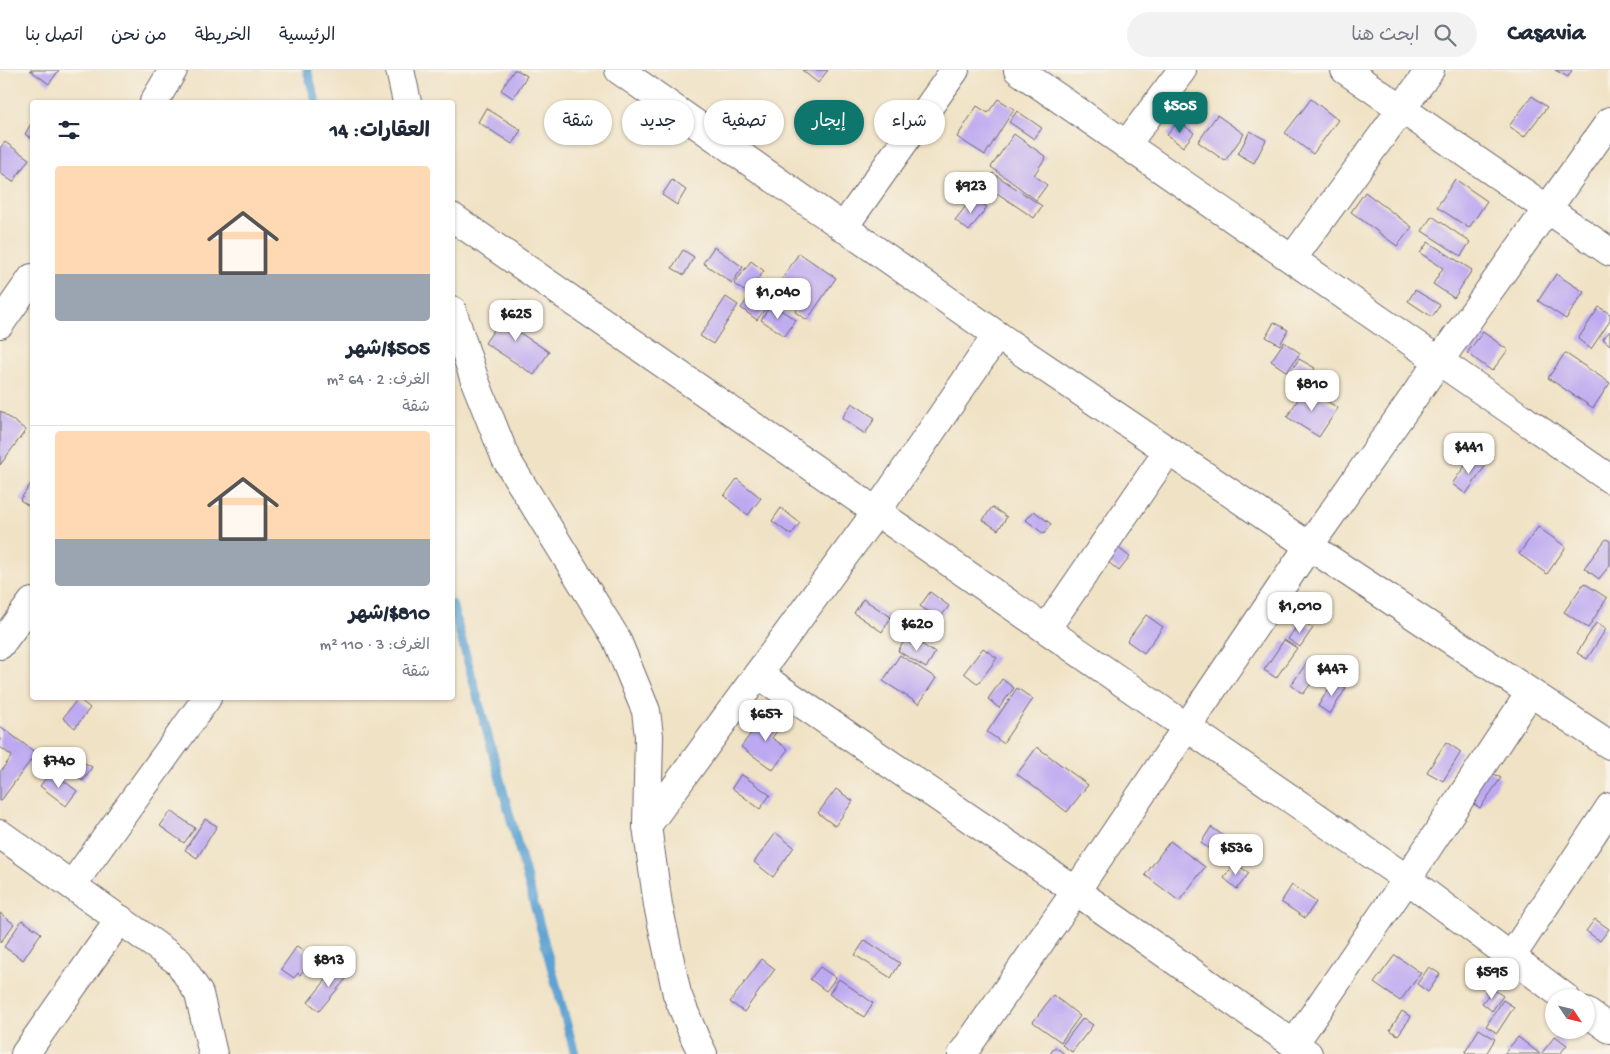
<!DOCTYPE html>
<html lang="ar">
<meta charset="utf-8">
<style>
body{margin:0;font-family:"Gochi Hand","Playpen Sans Arabic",sans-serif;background:#f2f2f3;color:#1f2937;direction:rtl;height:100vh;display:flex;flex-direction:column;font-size:19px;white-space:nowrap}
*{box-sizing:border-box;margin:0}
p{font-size:16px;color:#747a83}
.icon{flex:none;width:28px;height:28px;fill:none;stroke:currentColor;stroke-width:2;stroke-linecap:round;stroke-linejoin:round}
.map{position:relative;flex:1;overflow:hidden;direction:ltr}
.side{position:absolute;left:30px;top:30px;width:425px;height:600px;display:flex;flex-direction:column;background:#fff;border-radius:5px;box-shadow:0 1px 4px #0004;direction:rtl}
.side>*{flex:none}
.hud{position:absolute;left:470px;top:30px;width:475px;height:45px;direction:rtl;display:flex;gap:10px}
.needle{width:32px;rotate:125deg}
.buttons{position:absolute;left:1545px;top:919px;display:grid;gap:10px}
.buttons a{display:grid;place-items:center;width:50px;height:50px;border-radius:50%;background:#fff;box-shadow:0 1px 4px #0004;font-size:25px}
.price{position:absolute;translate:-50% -42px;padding:0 11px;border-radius:10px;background:#fff;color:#222;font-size:16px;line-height:32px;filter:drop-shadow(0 1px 2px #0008)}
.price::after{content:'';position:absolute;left:50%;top:30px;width:15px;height:11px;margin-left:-8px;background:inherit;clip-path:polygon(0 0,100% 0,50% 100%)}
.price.active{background:#0f766e;color:#fff}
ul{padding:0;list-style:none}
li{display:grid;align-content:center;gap:10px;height:265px;padding:0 25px}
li+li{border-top:1px solid #e0e1e3}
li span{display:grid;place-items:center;height:155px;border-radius:5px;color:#555}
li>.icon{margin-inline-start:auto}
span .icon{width:90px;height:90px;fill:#fffc;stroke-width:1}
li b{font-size:21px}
h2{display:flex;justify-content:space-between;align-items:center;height:60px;padding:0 25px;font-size:21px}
.tag{padding:0 18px;border-radius:22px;background:#fff;box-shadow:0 1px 4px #0004;font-size:18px;line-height:45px}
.tag.active{background:#0f766e;color:#fff}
header{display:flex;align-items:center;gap:30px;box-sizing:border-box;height:70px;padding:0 25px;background:#fff;border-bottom:1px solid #e0e1e3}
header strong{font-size:24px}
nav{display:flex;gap:28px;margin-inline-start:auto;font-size:18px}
.search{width:350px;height:45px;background:#f2f2f3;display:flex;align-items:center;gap:12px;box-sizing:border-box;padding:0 18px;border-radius:28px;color:#747a83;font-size:19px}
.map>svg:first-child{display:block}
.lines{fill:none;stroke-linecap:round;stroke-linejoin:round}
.stream{stroke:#5da2d2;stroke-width:9}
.building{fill:#bda9f1}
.minor-casing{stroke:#6a656b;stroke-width:30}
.minor{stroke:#fff;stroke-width:28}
</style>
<header>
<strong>Casavia</strong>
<div class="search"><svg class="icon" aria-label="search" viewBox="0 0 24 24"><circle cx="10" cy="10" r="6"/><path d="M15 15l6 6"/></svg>ابحث هنا</div>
<nav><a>الرئيسية</a><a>الخريطة</a><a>من نحن</a><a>اتصل بنا</a></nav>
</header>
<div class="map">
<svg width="1610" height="984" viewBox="0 0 1610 984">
<rect width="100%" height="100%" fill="#f7f3e8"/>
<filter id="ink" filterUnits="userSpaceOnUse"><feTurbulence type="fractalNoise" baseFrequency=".02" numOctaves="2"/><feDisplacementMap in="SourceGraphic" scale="10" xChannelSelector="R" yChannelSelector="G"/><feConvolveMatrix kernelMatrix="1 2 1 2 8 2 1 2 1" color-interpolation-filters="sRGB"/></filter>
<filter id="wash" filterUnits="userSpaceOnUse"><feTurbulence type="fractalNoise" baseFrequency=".0096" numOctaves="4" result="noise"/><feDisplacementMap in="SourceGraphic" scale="20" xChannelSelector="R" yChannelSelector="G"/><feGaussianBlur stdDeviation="1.12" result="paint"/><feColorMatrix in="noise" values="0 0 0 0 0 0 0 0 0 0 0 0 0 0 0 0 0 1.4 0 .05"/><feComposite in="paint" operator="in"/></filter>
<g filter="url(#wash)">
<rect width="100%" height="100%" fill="#f0e2c5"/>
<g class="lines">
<g class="stream">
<polyline points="307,0 316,32"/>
<polyline points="452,534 575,984"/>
</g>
</g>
<g id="blocks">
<g class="building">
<polygon points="30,0 59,0 49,14"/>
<polygon points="514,0 517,0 527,6 513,28 501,20"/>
<polygon points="802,0 828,0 818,13"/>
<polygon points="1555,0 1572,0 1568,7"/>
<polygon points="1532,26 1547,37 1524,67 1509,56"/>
<polygon points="998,29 1014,39 985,85 957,67 977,36 988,43"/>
<polygon points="1311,29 1338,50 1313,84 1285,63"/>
<polygon points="486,38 521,60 512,74 478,52"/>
<polygon points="1017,41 1042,58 1034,69 1009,52"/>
<polygon points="1217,45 1244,64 1225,91 1198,72"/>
<polygon points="1178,51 1194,63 1183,77 1167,65"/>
<polygon points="32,52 32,69 25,64"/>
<polygon points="1250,61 1266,70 1254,93 1238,84"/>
<polygon points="1014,64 1046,87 1034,105 1047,115 1036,130 991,97"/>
<polygon points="5,72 29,89 13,112 0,103 0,78"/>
<polygon points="993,103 1042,136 1034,148 985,115"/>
<polygon points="1455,109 1487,131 1469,158 1437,137"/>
<polygon points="672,110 686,120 677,135 662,125"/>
<polygon points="1365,122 1412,157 1397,176 1351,142"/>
<polygon points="973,127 987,137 969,161 955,150"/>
<polygon points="1432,146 1470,172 1461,186 1422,161"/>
<polygon points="1428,172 1472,200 1454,228 1433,214 1443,198 1420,183"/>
<polygon points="714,177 743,197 732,213 703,193"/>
<polygon points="683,180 694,187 684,205 672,198"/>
<polygon points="799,183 836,208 807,250 795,242 806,225 782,209"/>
<polygon points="751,191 764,201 747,223 734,214"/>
<polygon points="1556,204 1584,222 1566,249 1538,231"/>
<polygon points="761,210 777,222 757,250 741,238"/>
<polygon points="1415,220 1440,235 1432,247 1408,231"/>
<polygon points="726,227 738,235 713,274 700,266"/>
<polygon points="514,230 524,237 511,257 549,282 534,305 485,273"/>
<polygon points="771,234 796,250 785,266 761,250"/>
<polygon points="1599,237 1610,244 1610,251 1591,279 1578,269"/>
<polygon points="1274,252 1288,260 1280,275 1266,267"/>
<polygon points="1610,261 1610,275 1603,269"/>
<polygon points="1483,262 1508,280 1492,301 1467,283"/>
<polygon points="1284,272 1300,283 1287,302 1271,291"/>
<polygon points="1565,283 1610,313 1593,338 1548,308"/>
<polygon points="1299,289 1315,298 1305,314 1289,304"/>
<polygon points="1305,318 1338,338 1319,367 1287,347"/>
<polygon points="852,333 875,348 865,364 842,348"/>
<polygon points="0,341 26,360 0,395"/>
<polygon points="1472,386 1486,395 1466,424 1452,414"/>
<polygon points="737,409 761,428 748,445 724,426"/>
<polygon points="32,412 32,438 20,430"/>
<polygon points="992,437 1007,447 998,460 983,450"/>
<polygon points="781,438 800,453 791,465 772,451"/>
<polygon points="1034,441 1051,454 1044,464 1026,450"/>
<polygon points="1538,457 1566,477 1547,504 1519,484"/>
<polygon points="1606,469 1610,471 1610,495 1599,509 1584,498"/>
<polygon points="1117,477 1130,487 1119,501 1106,490"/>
<polygon points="1584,513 1607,528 1588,558 1564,542"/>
<polygon points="930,522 949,536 939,549 920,536"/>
<polygon points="863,529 891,547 882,562 854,543"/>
<polygon points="1146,545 1163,557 1144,583 1127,571"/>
<polygon points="1301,550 1313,558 1300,577 1288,569"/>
<polygon points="1596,553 1606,559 1587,589 1577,583"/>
<polygon points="908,565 935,583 926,598 898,581"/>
<polygon points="1284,570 1297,578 1276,608 1264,600"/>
<polygon points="983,578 997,588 978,614 964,603"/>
<polygon points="900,585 936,608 919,634 883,611"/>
<polygon points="1311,587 1324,597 1303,624 1291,615"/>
<polygon points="1002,609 1014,618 999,638 988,629"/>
<polygon points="1334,610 1346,618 1330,644 1318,636"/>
<polygon points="1017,618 1033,629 1003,673 987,662"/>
<polygon points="78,628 90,638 75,658 63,648"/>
<polygon points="766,642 782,654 772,668 788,679 773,700 741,677"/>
<polygon points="0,656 36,683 0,732 0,702 12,686 0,677"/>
<polygon points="1446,672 1461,682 1443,711 1427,702"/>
<polygon points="1037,677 1088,715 1067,742 1017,704"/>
<polygon points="76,688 92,697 83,711 68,702"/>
<polygon points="1486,699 1501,708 1480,738 1466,729"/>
<polygon points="51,701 77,721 66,736 40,716"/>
<polygon points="741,704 770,725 760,739 732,718"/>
<polygon points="836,719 853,731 835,756 818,743"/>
<polygon points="171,741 195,758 184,773 160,756"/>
<polygon points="205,749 217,756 197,788 185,780"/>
<polygon points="1211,757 1224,766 1214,782 1201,773"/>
<polygon points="776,763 794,777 773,807 754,792"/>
<polygon points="1170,771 1205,797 1179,831 1145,805"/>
<polygon points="1235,793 1249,803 1237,819 1224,808"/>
<polygon points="1292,815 1316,832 1305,848 1281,832"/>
<polygon points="0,843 14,854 0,873"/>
<polygon points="1595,849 1609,859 1600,871 1586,861"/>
<polygon points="22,850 41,863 23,890 4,877"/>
<polygon points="865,870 900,893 891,908 855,885"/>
<polygon points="297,876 313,888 300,905 298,903 294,908 281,899"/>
<polygon points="1395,885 1421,903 1400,931 1374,913"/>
<polygon points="762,889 775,899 744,942 730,932"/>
<polygon points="339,894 350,904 319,941 308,932"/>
<polygon points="820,897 836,908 826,921 810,909"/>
<polygon points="1429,897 1440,904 1428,922 1417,914"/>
<polygon points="839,909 873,933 864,947 829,924"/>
<polygon points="1493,919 1503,926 1492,941 1482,933"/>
<polygon points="1053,925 1080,946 1061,972 1033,952"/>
<polygon points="1503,930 1514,937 1497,963 1486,956"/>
<polygon points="1402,941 1411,947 1398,965 1390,960"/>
<polygon points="1083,948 1093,955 1072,982 1062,975"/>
<polygon points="1479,959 1495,969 1486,984 1469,984 1465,982"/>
<polygon points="1555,966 1567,975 1560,984 1541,984"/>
<polygon points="1518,967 1540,984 1504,984"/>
<polygon points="1055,977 1065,984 1050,984"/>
</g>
</g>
</g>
<g filter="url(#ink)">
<use href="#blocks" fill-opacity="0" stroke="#6a656b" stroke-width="1"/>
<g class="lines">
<defs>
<g id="minor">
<polyline points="400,0 407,32"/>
<polyline points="619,0 997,265 1309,476 1610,675"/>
<polyline points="1018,0 1610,409"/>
<polyline points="1345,0 1610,182"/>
<polyline points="154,32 173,0"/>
<polyline points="1126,75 1182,0"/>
<polyline points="452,147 1188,658 1407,809 1566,928"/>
<polyline points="843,158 955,0"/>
<polyline points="1292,189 1430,0"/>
<polyline points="452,240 475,311 506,389 616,568 646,641 649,666 647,756 658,835 677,924 695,968 703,984"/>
<polyline points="0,254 32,208"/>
<polyline points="1046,559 1168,381"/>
<polyline points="0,575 32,532"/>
<polyline points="758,604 1076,821 1308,984"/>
<polyline points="647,756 877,441 997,265"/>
<polyline points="0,764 179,892 199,924 213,984"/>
<polyline points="72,815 207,628"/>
<polyline points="1511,887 1610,737"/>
<polyline points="1586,942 1610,959"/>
<polyline points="1294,974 1407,809 1530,623"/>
<polyline points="25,984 120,849"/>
<polyline points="962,984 1076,821 1309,476 1439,291 1610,51"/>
</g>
</defs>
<use href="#minor" class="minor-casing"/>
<use href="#minor" class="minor"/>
</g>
</g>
</svg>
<div class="buttons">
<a><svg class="needle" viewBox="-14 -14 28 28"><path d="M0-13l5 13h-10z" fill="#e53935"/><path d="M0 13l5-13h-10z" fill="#747a83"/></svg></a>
</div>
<b class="price active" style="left:1180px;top:64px">$505</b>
<b class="price" style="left:971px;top:144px">$923</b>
<b class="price" style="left:778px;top:250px">$1,040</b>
<b class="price" style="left:516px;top:272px">$625</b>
<b class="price" style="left:1312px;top:342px">$810</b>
<b class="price" style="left:1469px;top:405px">$441</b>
<b class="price" style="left:1300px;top:564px">$1,010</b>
<b class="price" style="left:917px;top:582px">$620</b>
<b class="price" style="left:1332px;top:627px">$447</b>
<b class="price" style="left:766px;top:672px">$657</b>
<b class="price" style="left:59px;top:719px">$740</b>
<b class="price" style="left:1236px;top:806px">$536</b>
<b class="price" style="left:329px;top:918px">$813</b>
<b class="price" style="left:1492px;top:930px">$595</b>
<div class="hud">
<a class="tag">شراء</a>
<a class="tag active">إيجار</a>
<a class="tag">تصفية</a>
<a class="tag">جديد</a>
<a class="tag">شقة</a>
</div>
<section class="side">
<h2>العقارات: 14<svg class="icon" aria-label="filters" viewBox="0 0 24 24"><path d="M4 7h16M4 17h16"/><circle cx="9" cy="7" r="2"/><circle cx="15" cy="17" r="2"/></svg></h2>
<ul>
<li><span style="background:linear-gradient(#ffd9b3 70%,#9aa5b1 0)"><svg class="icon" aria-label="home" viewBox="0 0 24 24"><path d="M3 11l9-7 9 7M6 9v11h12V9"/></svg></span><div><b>$505/شهر</b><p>الغرف: 2 · 64 m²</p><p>شقة</p></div></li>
<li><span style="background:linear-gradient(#ffd9b3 70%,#9aa5b1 0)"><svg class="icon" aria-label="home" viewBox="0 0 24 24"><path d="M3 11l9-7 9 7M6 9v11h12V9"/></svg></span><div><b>$810/شهر</b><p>الغرف: 3 · 110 m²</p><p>شقة</p></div></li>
</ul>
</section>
</div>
